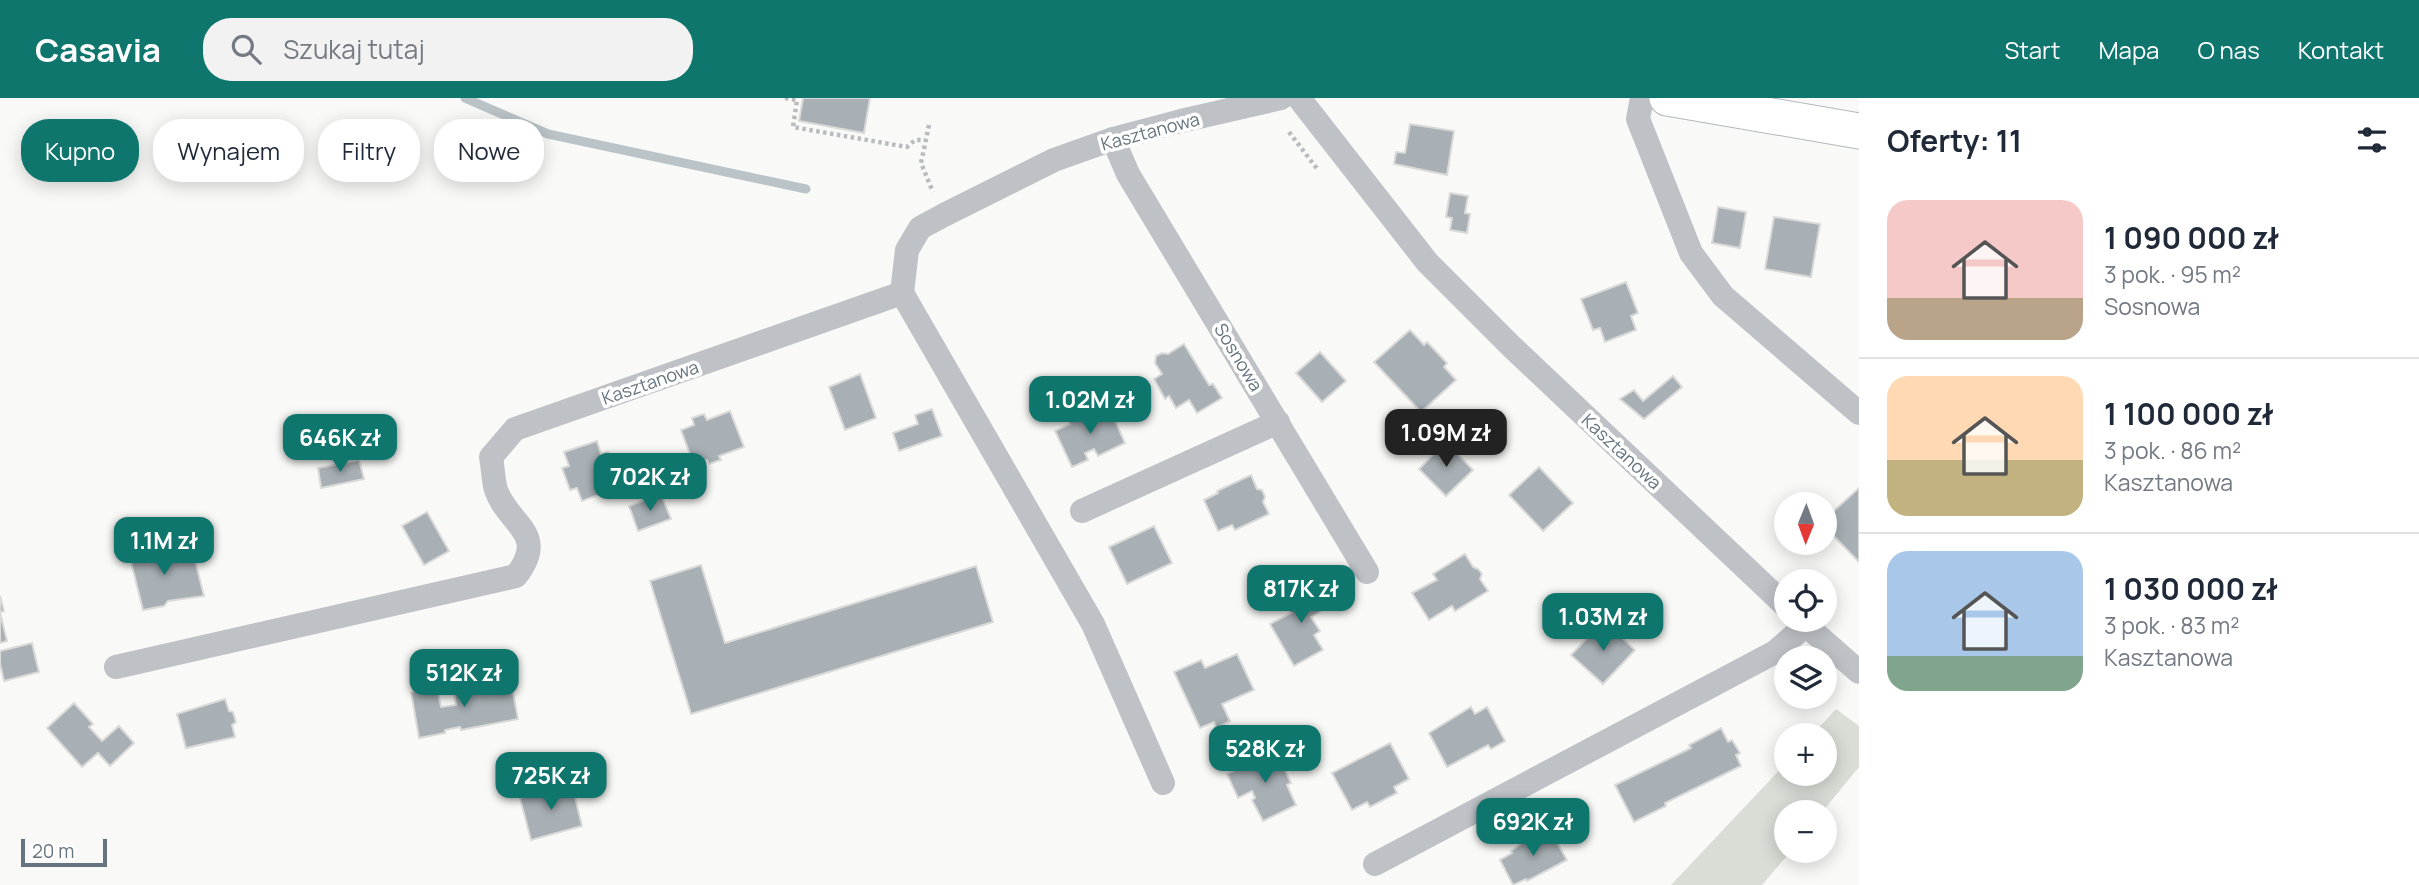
<!DOCTYPE html>
<html lang="pl">
<meta charset="utf-8">
<style>
body{margin:0;font-family:Manrope,sans-serif;background:#f2f2f3;color:#1f2937;height:100vh;display:flex;flex-direction:column;font-size:26px;white-space:nowrap}
*{box-sizing:border-box;margin:0}
p{font-size:23px;color:#747a83}
.icon{flex:none;width:38px;height:38px;fill:none;stroke:currentColor;stroke-width:2;stroke-linecap:round;stroke-linejoin:round}
.map{position:relative;flex:1;overflow:hidden}
.side{display:flex;flex-direction:column;background:#fff;width:560px}
.side>*{flex:none}
.hud{position:absolute;left:21px;top:21px;width:665px;height:63px;display:flex;gap:14px}
.needle{width:46px;rotate:181deg}
.tools{position:absolute;left:1774px;top:394px;display:grid;gap:14px}
.tools a{display:grid;place-items:center;width:63px;height:63px;border-radius:50%;background:#fff;box-shadow:0 4px 18px #0003;font-size:35px}
.scale{position:absolute;left:21px;bottom:18px;width:86px;box-sizing:border-box;padding-left:7px;border:4px solid #66747f;border-top:0;font-size:19px;line-height:24px;white-space:nowrap;color:#66747f;-webkit-text-stroke:5px #fff;paint-order:stroke}
.price{position:absolute;translate:-50% -60px;padding:0 16px;border-radius:14px;background:#0f766e;color:#fff;font-size:23px;line-height:46px;filter:drop-shadow(0 2px 4px #0008)}
.price::after{content:'';position:absolute;left:50%;top:42px;width:21px;height:16px;margin-left:-10px;background:inherit;clip-path:polygon(0 0,100% 0,50% 100%)}
.price.on{background:#222;color:#fff}
ul{padding:0;list-style:none}
li{display:flex;align-items:center;gap:21px;height:175px;padding:0 28px}
li+li{border-top:2px solid #e0e1e3}
li span{display:grid;place-items:center;flex:none;width:196px;height:140px;border-radius:21px;color:#555}
li>.icon{margin-inline-start:auto}
span .icon{width:84px;height:84px;fill:#fffc;stroke-width:1}
li b{font-size:30px}
h2{display:flex;justify-content:space-between;align-items:center;height:84px;padding:0 28px;font-size:30px}
.chip{padding:0 24px;border-radius:28px;background:#fff;box-shadow:0 4px 18px #0003;font-size:24px;line-height:63px}
.chip.on{background:#0f766e;color:#fff}
header{display:flex;align-items:center;gap:42px;box-sizing:border-box;height:98px;padding:0 35px;background:#0f766e;color:#fff}
header strong{font-size:33px}
nav{display:flex;gap:38px;margin-inline-start:auto;font-size:24px}
.search{width:490px;height:63px;background:#f2f2f3;display:flex;align-items:center;gap:18px;box-sizing:border-box;padding:0 24px;border-radius:28px;color:#747a83;font-size:26px}
main{display:flex;flex:1;min-height:0}
.map>svg:first-child{display:block}
.green{fill:#d9ddd6}
.lines{fill:none;stroke-linecap:round;stroke-linejoin:round}
.stream{stroke:#bac4c8;stroke-width:9}
.building{fill:#a8b0b5;stroke:#dadad9;stroke-width:2}
.secondary-casing{stroke:#b3b8bd;stroke-width:37}
.path{stroke:#b9bcbf;stroke-width:4.5;stroke-dasharray:3.5 3.5;stroke-linecap:butt}
.street{stroke:#bec2c6;stroke-width:24}
.secondary{stroke:#fff;stroke-width:35}
.labels{text-anchor:middle;dominant-baseline:central;stroke-width:7;stroke-linejoin:round;paint-order:stroke}
.street-label{font-size:18px;fill:#66747f;stroke:#fff}
</style>
<header>
<strong>Casavia</strong>
<div class="search"><svg class="icon" aria-label="search" viewBox="0 0 24 24"><circle cx="10" cy="10" r="6"/><path d="M15 15l6 6"/></svg>Szukaj tutaj</div>
<nav><a>Start</a><a>Mapa</a><a>O nas</a><a>Kontakt</a></nav>
</header>
<main>
<div class="map">
<svg width="1859" height="787" viewBox="0 0 1859 787">
<rect width="100%" height="100%" fill="#f9f9f7"/>
<polygon class="green" points="1836,611 1859,628 1859,669 1822,714 1787,714 1787,752 1791,753 1762,787 1671,787 1787,664 1787,676 1825,676 1825,637 1812,637"/>
<g class="lines">
<polyline class="stream" points="465,0 548,36 806,91"/>
</g>
<g class="building">
<polygon points="803,0 870,0 864,35 799,23"/>
<polygon points="1410,26 1454,33 1447,77 1394,66 1396,54 1405,55"/>
<polygon points="1450,95 1468,98 1465,115 1470,116 1467,135 1450,132 1452,120 1446,119"/>
<polygon points="1718,109 1746,114 1740,150 1712,145"/>
<polygon points="1774,119 1820,126 1811,179 1765,171"/>
<polygon points="1626,184 1638,215 1631,218 1636,232 1605,244 1600,230 1593,232 1581,201"/>
<polygon points="1410,232 1424,247 1427,244 1447,265 1444,269 1456,282 1421,314 1374,264"/>
<polygon points="1184,246 1209,287 1213,286 1222,300 1197,315 1189,302 1176,310 1169,298 1165,301 1154,281 1162,276 1155,265 1156,258 1162,255 1168,256"/>
<polygon points="1320,254 1346,283 1322,304 1296,275"/>
<polygon points="860,276 876,320 845,332 829,289"/>
<polygon points="1673,278 1682,289 1644,321 1620,301 1634,292 1643,303"/>
<polygon points="1109,309 1125,345 1098,358 1094,351 1085,355 1088,362 1072,369 1055,333 1070,326 1068,323 1081,317 1083,320"/>
<polygon points="932,311 942,338 899,353 893,335 918,326 915,317"/>
<polygon points="730,313 744,349 719,358 721,362 709,366 707,362 694,367 681,332 694,327 692,320 704,316 707,322"/>
<polygon points="597,343 601,356 608,354 616,375 609,378 614,391 582,403 577,390 570,392 562,370 569,368 564,354"/>
<polygon points="1446,344 1473,372 1446,398 1419,371"/>
<polygon points="359,362 364,381 321,390 318,370"/>
<polygon points="1539,369 1573,405 1543,433 1509,397"/>
<polygon points="1251,377 1257,391 1262,392 1265,399 1263,404 1269,416 1235,432 1232,427 1218,433 1204,402 1218,395 1217,393"/>
<polygon points="1859,390 1859,462 1858,463 1825,429 1825,421"/>
<polygon points="661,396 671,421 638,433 629,408"/>
<polygon points="427,414 449,453 424,467 402,428"/>
<polygon points="1154,428 1172,465 1127,486 1109,449"/>
<polygon points="155,446 159,462 193,454 204,498 168,503 164,508 143,512 128,452"/>
<polygon points="1465,456 1473,469 1478,471 1482,476 1480,481 1488,493 1455,513 1452,508 1429,522 1412,495 1437,482 1433,476"/>
<polygon points="701,467 725,545 976,468 993,524 691,616 650,483"/>
<polygon points="1315,486 1328,509 1311,519 1320,533 1314,537 1323,552 1294,568 1270,526 1291,515 1284,504"/>
<polygon points="0,498 4,513 0,514 7,543 0,545"/>
<polygon points="1604,523 1635,552 1603,586 1571,557"/>
<polygon points="32,545 39,574 4,583 0,566 0,553"/>
<polygon points="1237,556 1254,592 1222,606 1230,623 1216,630 1214,624 1200,630 1174,574 1201,562 1205,570"/>
<polygon points="511,583 518,621 461,632 460,629 445,632 445,635 419,640 411,594 437,589 441,609 456,607 454,593"/>
<polygon points="225,601 229,613 233,614 236,624 232,627 235,639 186,650 177,616"/>
<polygon points="74,605 93,626 89,629 102,643 119,628 134,645 110,668 98,655 82,669 47,630"/>
<polygon points="1471,609 1475,616 1487,609 1505,643 1491,651 1488,647 1447,669 1429,635"/>
<polygon points="1721,630 1728,644 1732,642 1740,655 1736,657 1741,668 1665,705 1666,708 1634,724 1615,687 1691,650 1689,647"/>
<polygon points="1390,645 1409,681 1394,689 1397,695 1370,709 1367,704 1352,712 1332,675"/>
<polygon points="1276,653 1291,685 1287,687 1296,707 1263,723 1252,702 1255,700 1252,693 1238,700 1227,676"/>
<polygon points="572,687 582,728 531,742 520,700"/>
<polygon points="1550,732 1567,762 1527,783 1526,781 1513,787 1500,762 1512,755 1511,753 1525,743"/>
</g>
<g class="lines">
<defs>
<polyline id="secondary" points="1667,0 1859,33"/>
</defs>
<use href="#secondary" class="secondary-casing"/>
<g class="path">
<polyline points="785,0 797,2 793,29 907,49 915,42 925,42"/>
<polyline points="929,27 921,65 933,94"/>
<polyline points="1289,34 1318,72"/>
</g>
<g class="street">
<polyline points="1299,0 1427,164 1512,249 1787,509"/>
<polyline points="1642,0 1638,21 1691,155 1723,198 1859,315"/>
<polyline points="1113,41 1128,76 1367,474"/>
<polyline points="902,195 1093,526 1163,685"/>
<polyline points="902,195 907,152 920,130 944,117 1054,62 1113,41 1181,23 1281,0"/>
<polyline points="1082,413 1278,324"/>
<polyline points="1800,522 1859,574"/>
<path d="M116,569L516,478C549,435 509,428 496,392C493,382 493,369 491,359L515,331L902,195"/>
<polyline points="1375,766 1775,554 1806,527"/>
</g>
<use href="#secondary" class="secondary"/>
</g>
<g class="labels">
<g class="street-label">
<text transform="translate(1150 33) rotate(-15)">Kasztanowa</text>
<text transform="translate(1239 259) rotate(59)">Sosnowa</text>
<text transform="translate(650 284) rotate(-19)">Kasztanowa</text>
<text transform="translate(1622 353) rotate(43)">Kasztanowa</text>
</g>
</g>
</svg>
<div class="tools">
<a><svg class="needle" viewBox="-14 -14 28 28"><path d="M0-13l5 13h-10z" fill="#e53935"/><path d="M0 13l5-13h-10z" fill="#747a83"/></svg></a>
<a><svg class="icon" aria-label="locate" viewBox="0 0 24 24"><circle cx="12" cy="12" r="6"/><path d="M12 2v4M12 18v4M2 12h4M18 12h4"/></svg></a>
<a><svg class="icon" aria-label="layers" viewBox="0 0 24 24"><path d="M12 4l9 5-9 5-9-5zM3 14l9 5 9-5"/></svg></a>
<a>+</a>
<a>−</a>
</div>
<div class="scale">20 m</div>
<b class="price" style="left:1090px;top:338px">1.02M zł</b>
<b class="price on" style="left:1446px;top:371px">1.09M zł</b>
<b class="price" style="left:340px;top:376px">646K zł</b>
<b class="price" style="left:650px;top:415px">702K zł</b>
<b class="price" style="left:164px;top:479px">1.1M zł</b>
<b class="price" style="left:1301px;top:527px">817K zł</b>
<b class="price" style="left:1603px;top:555px">1.03M zł</b>
<b class="price" style="left:464px;top:611px">512K zł</b>
<b class="price" style="left:1265px;top:687px">528K zł</b>
<b class="price" style="left:551px;top:714px">725K zł</b>
<b class="price" style="left:1533px;top:760px">692K zł</b>
<div class="hud">
<a class="chip on">Kupno</a>
<a class="chip">Wynajem</a>
<a class="chip">Filtry</a>
<a class="chip">Nowe</a>
</div>
</div>
<section class="side">
<h2>Oferty: 11<svg class="icon" aria-label="filters" viewBox="0 0 24 24"><path d="M4 7h16M4 17h16"/><circle cx="9" cy="7" r="2"/><circle cx="15" cy="17" r="2"/></svg></h2>
<ul>
<li><span style="background:linear-gradient(#f6c9c9 70%,#b9a48a 0)"><svg class="icon" aria-label="home" viewBox="0 0 24 24"><path d="M3 11l9-7 9 7M6 9v11h12V9"/></svg></span><div><b>1 090 000 zł</b><p>3 pok. · 95 m²</p><p>Sosnowa</p></div></li>
<li><span style="background:linear-gradient(#ffd9b3 60%,#c2b280 0)"><svg class="icon" aria-label="home" viewBox="0 0 24 24"><path d="M3 11l9-7 9 7M6 9v11h12V9"/></svg></span><div><b>1 100 000 zł</b><p>3 pok. · 86 m²</p><p>Kasztanowa</p></div></li>
<li><span style="background:linear-gradient(#a9c7e8 75%,#7fa58c 0)"><svg class="icon" aria-label="home" viewBox="0 0 24 24"><path d="M3 11l9-7 9 7M6 9v11h12V9"/></svg></span><div><b>1 030 000 zł</b><p>3 pok. · 83 m²</p><p>Kasztanowa</p></div></li>
</ul>
</section>
</main>
